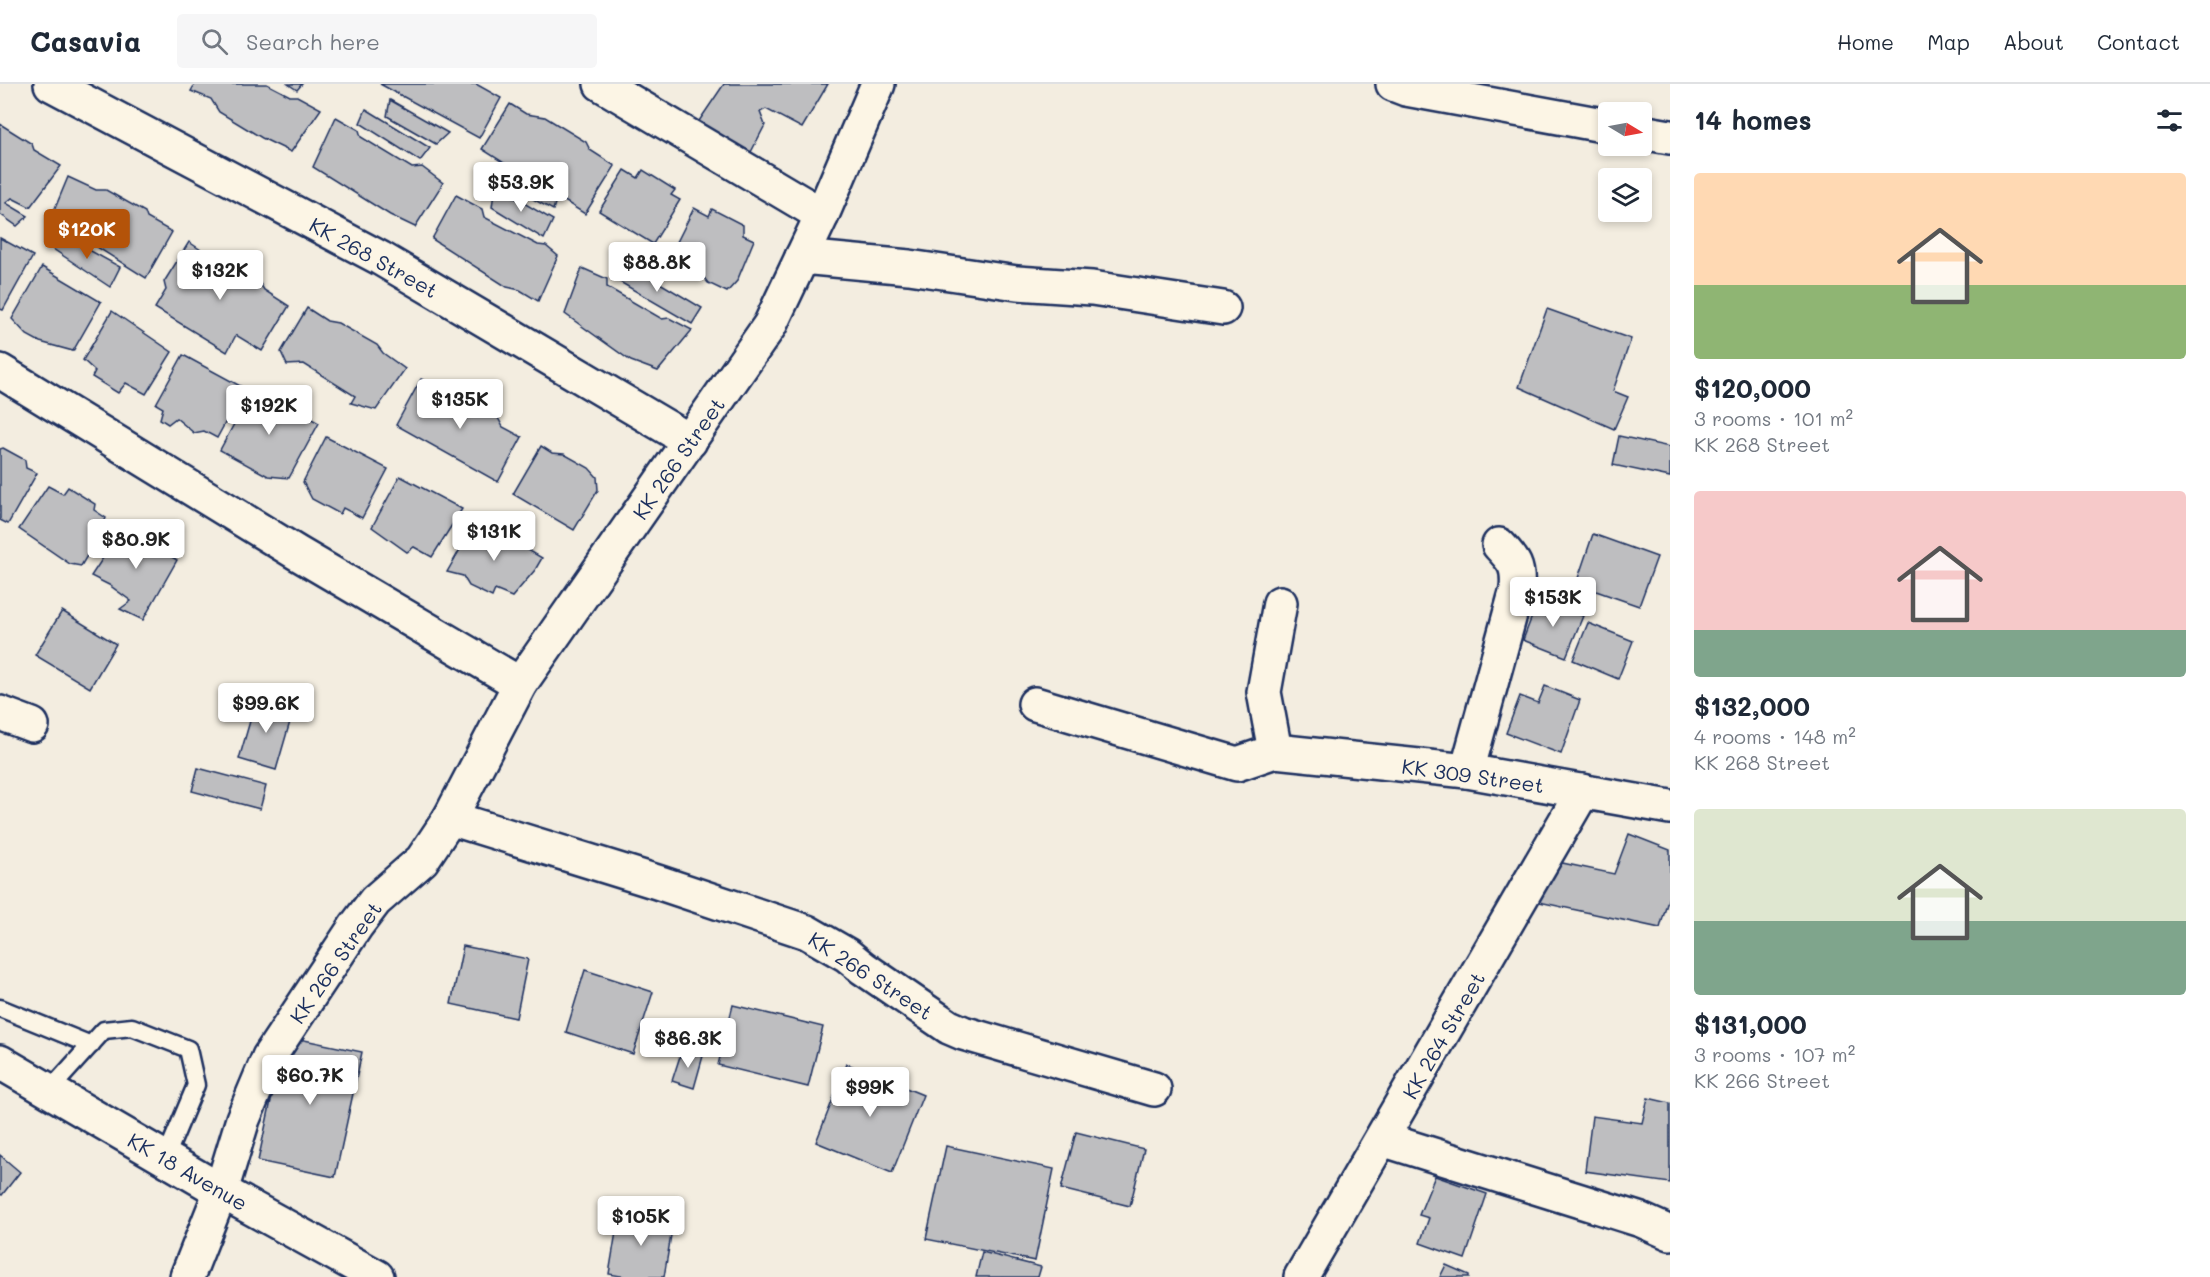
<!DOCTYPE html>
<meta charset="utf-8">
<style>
body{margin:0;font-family:Mali,sans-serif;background:#f6f6f7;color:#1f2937;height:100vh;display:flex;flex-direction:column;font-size:22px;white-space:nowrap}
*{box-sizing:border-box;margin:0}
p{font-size:20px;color:#747a83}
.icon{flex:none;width:33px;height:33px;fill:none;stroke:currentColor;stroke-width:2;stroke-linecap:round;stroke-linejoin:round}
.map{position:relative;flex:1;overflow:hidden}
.details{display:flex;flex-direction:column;background:#fff;width:540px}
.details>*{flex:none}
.needle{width:39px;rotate:100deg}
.fabs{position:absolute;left:1598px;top:18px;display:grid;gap:12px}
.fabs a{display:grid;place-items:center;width:54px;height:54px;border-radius:6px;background:#fff;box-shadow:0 3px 9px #0003;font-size:30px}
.price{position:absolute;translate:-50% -51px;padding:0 14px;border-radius:6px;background:#fff;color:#222;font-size:20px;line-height:39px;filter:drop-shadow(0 2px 3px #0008)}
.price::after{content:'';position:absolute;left:50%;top:36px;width:18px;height:14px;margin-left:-9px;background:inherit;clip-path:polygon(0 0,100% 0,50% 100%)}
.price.on{background:#b45309;color:#fff}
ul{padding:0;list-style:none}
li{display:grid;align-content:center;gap:12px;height:318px;padding:0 24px}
li span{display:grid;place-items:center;height:186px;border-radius:6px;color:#555}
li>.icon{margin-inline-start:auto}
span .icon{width:108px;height:108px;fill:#fffc;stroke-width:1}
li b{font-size:26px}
h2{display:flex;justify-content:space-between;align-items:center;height:72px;padding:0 24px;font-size:26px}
header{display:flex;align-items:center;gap:36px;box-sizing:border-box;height:84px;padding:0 30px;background:#fff;border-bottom:2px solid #e0e1e3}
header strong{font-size:28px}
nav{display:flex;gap:33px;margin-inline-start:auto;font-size:21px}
.search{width:420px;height:54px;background:#f6f6f7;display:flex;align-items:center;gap:15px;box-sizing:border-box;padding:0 21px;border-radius:6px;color:#747a83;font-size:22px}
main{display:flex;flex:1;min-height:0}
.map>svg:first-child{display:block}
.building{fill:#bebec0;stroke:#1b2f5e;stroke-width:1.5}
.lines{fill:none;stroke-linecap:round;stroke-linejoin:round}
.service-casing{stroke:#1b2f5e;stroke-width:21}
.minor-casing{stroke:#1b2f5e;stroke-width:38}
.secondary-casing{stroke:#1b2f5e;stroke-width:38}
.service{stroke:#fcf5e5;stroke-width:16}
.minor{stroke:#fcf5e5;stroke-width:33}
.secondary{stroke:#fcf5e5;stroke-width:33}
.labels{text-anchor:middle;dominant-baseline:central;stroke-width:6;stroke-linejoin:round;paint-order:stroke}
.street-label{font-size:21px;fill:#1b2f5e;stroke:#fcf5e5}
</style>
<header>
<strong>Casavia</strong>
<div class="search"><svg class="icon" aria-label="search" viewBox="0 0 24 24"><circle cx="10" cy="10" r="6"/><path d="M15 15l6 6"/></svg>Search here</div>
<nav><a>Home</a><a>Map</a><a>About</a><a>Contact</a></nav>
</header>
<main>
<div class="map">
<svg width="1670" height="1193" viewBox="0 0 1670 1193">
<rect width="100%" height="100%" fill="#f3ede0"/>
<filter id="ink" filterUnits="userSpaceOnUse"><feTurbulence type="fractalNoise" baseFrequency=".0167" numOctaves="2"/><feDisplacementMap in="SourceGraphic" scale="12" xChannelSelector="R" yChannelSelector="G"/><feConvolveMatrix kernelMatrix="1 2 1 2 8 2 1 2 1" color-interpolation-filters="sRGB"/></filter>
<g filter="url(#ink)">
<g class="building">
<polygon points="195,0 267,0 290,12 297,12 321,25 291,68 262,54 219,28 211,15 191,7"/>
<polygon points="288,0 302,0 297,6"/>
<polygon points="380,0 476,0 501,14 479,54"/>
<polygon points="724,0 828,0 802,44 766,25 760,28 765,41 751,68 697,40"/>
<polygon points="390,16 448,49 436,60 387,32"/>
<polygon points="510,20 526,30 545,33 586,58 590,66 615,82 585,130 482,65"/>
<polygon points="366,25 430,64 420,77 360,39"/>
<polygon points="336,33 359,46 361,53 412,84 422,83 443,99 415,143 390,131 313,83"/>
<polygon points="0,40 32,60 34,66 61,82 30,123 12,114 6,119 28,132 17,142 0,130"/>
<polygon points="503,84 556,116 553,126 500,97"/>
<polygon points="625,86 638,94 643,86 675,106 671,111 680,116 653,160 599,127"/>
<polygon points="68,93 96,106 106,106 145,128 147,134 172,148 146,194 51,134"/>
<polygon points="495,102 553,136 544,155 492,123"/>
<polygon points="456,111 482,125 484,133 538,161 546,162 558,172 538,217 520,206 507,203 432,155"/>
<polygon points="694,124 709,132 712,125 743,141 743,151 754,156 737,197 727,208 708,199 701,190 669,174"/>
<polygon points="58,149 120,183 110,203 53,165"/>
<polygon points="0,154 33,172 3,226 0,225"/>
<polygon points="189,158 213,174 222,172 258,196 264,206 289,222 262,267 236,251 227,268 155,224 166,206 164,198"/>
<polygon points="623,177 702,224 692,240 613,194"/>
<polygon points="42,183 101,218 73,267 40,258 27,251 12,235"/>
<polygon points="582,184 607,195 607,203 662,235 669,234 692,246 658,287 631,277 565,230"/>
<polygon points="307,224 327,237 338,239 377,261 383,269 405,285 376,326 351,319 355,312 304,280 287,281 281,268"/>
<polygon points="1547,225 1631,255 1613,307 1628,313 1614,345 1519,303"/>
<polygon points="112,227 172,268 146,310 126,299 118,309 92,293 95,287 83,276"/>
<polygon points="183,271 244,304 217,354 204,347 194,349 176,334 168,340 160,335 163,324 156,320"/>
<polygon points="421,295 443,307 457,310 498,334 503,343 522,353 498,398 396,341"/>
<polygon points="254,303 319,339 289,394 268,392 220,366"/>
<polygon points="1619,352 1670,363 1670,393 1613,381"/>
<polygon points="326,353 388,385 362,434 343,424 340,430 312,415 303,398"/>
<polygon points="541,362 552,369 564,370 589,384 597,393 598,406 574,446 513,410"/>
<polygon points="3,364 25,376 26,384 37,389 8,440 0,436 0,365"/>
<polygon points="400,392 462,425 432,473 414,463 407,468 372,443"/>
<polygon points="48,402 63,410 68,403 95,420 94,426 106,434 97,455 81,482 70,480 19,445"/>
<polygon points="477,436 542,474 535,486 512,513 495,506 492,513 469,502 463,492 447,488"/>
<polygon points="122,445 136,454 139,447 164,461 165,469 177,476 143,536 120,525 131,517 109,501 91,492"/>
<polygon points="1593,450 1657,473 1639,522 1576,500"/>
<polygon points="1539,514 1583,532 1566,573 1523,556"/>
<polygon points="62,527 116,560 90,604 35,571"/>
<polygon points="1588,539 1633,557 1618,595 1573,576"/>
<polygon points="1545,602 1580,616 1561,670 1506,649 1520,612 1538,619"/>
<polygon points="257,613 294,624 276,686 239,675"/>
<polygon points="198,684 266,702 260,725 192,707"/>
<polygon points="1629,750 1670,766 1670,809 1660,844 1539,818 1548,776 1614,790"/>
<polygon points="463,862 528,875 516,934 451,920"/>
<polygon points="585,886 653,908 633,970 566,948"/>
<polygon points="733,921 823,943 808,1003 718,981"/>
<polygon points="285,952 362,968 335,1093 258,1077"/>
<polygon points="682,966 703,972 694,1004 672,997"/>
<polygon points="847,980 923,1011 892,1089 816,1058"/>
<polygon points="1648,1014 1670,1019 1670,1099 1585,1087 1592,1032 1642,1039"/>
<polygon points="1076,1048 1144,1065 1130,1122 1061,1105"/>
<polygon points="946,1062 1054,1085 1035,1177 926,1155"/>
<polygon points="0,1071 20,1088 2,1111 0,1110"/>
<polygon points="1435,1092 1487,1110 1465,1175 1420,1159 1429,1134 1419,1131"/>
<polygon points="619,1130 673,1139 664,1193 626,1193 609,1190"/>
<polygon points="982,1168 1041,1183 1038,1193 976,1193"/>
<polygon points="1446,1181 1469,1191 1469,1193 1440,1193"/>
</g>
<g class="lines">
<defs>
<g id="service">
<polyline points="0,924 91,961"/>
<polyline points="49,1007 104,946 132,943 188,965 196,1001 165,1075"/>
</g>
<g id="minor">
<polyline points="51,0 380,174 690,357"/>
<polyline points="601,0 822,131"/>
<polyline points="1393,0 1406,5 1608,42"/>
<polyline points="1641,48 1670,53"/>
<polyline points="802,173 909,183 1017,199 1092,204 1223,224"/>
<polyline points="0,287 297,469 520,600"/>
<polyline points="1035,620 1237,680 1275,667 1264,608 1280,519"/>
<polyline points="0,629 32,641"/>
<polyline points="1275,667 1467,687 1670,723"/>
<path d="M1467,687L1517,505C1519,482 1514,477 1499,461"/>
<polyline points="450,734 657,798 807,848 847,871 863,884 949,943 963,949 1154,1005"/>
<polyline points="1382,1055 1641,1136 1670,1149"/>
<polyline points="187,1193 221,1107 243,1035 269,973 356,842 375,817 422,776 450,734 520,600 770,241 822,131 878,0"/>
<polyline points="1301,1193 1583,707"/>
</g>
<polyline id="secondary" points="0,978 221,1107 377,1193"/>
</defs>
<use href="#service" class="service-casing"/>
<use href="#minor" class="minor-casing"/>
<use href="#secondary" class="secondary-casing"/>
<use href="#service" class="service"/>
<use href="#minor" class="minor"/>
<use href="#secondary" class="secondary"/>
</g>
</g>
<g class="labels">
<g class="street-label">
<text transform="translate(374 173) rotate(29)">KK 268 Street</text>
<text transform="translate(678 374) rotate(-55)">KK 266 Street</text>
<text transform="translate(1473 691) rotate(8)">KK 309 Street</text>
<text transform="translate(335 878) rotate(-55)">KK 266 Street</text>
<text transform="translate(871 891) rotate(33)">KK 266 Street</text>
<text transform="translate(1443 951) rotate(-60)">KK 264 Street</text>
<text transform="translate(188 1087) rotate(30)">KK 18 Avenue</text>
</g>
</g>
</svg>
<div class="fabs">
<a><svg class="needle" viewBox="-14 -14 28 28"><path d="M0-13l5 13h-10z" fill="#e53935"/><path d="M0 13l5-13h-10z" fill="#747a83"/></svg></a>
<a><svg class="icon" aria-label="layers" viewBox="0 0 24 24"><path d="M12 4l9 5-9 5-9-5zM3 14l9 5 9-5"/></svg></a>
</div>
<b class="price" style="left:521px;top:129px">$53.9K</b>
<b class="price on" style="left:87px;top:176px">$120K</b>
<b class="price" style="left:657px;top:209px">$88.8K</b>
<b class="price" style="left:220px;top:217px">$132K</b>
<b class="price" style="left:460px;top:346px">$135K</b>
<b class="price" style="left:269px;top:352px">$192K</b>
<b class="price" style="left:494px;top:478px">$131K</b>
<b class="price" style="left:136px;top:486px">$80.9K</b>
<b class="price" style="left:1553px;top:544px">$153K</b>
<b class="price" style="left:266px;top:650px">$99.6K</b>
<b class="price" style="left:688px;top:985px">$86.3K</b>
<b class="price" style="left:310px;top:1022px">$60.7K</b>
<b class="price" style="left:870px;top:1034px">$99K</b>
<b class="price" style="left:641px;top:1163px">$105K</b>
</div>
<section class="details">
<h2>14 homes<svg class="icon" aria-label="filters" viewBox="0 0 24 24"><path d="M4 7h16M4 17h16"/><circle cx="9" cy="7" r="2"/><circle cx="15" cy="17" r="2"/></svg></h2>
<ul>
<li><span style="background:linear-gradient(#ffd9b3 60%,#8fb573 0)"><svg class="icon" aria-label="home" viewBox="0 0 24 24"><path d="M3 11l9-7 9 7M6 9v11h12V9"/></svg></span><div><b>$120,000</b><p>3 rooms · 101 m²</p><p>KK 268 Street</p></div></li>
<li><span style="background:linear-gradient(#f6c9c9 75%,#7fa58c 0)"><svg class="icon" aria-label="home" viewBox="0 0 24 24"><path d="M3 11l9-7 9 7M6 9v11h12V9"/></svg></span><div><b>$132,000</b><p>4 rooms · 148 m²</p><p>KK 268 Street</p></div></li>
<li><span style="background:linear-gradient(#dfe7d0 60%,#7fa58c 0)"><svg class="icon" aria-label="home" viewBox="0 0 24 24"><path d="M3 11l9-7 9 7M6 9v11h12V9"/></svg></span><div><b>$131,000</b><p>3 rooms · 107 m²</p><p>KK 266 Street</p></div></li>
</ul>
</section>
</main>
